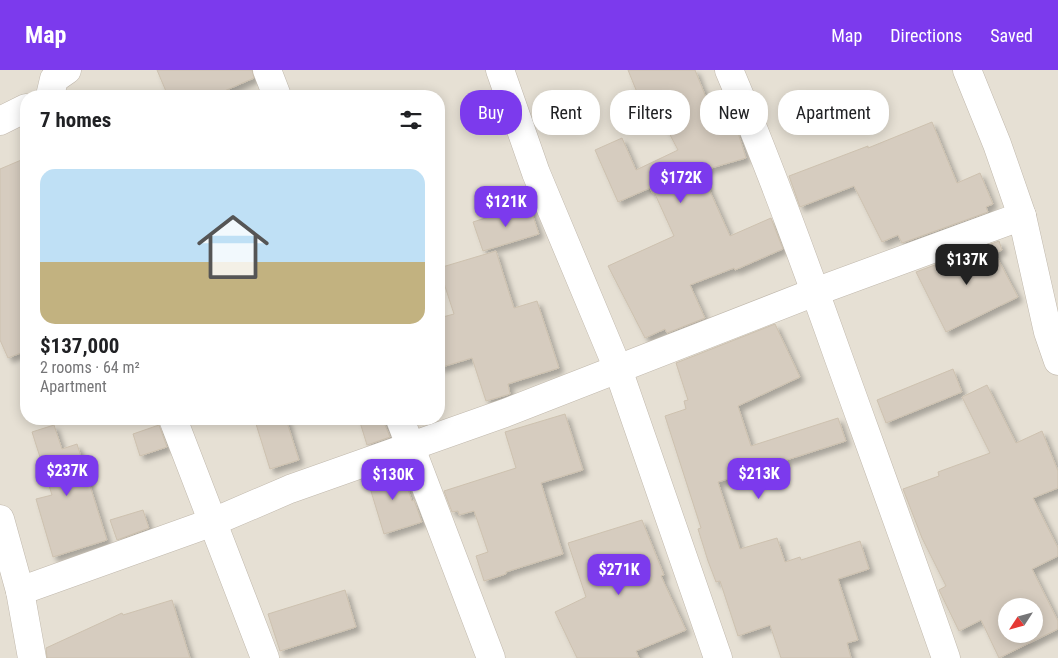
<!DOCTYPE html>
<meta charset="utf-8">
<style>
body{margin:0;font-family:"Roboto Condensed",sans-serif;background:#f6f6f6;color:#202124;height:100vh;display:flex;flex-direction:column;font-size:19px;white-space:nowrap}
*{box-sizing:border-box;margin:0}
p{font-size:16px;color:#757577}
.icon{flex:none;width:28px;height:28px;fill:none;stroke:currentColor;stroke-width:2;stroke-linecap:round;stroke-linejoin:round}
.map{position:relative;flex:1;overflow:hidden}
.sheet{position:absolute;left:20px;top:20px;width:425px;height:335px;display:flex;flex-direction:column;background:#fff;border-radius:20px;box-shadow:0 2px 12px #0003}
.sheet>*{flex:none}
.guide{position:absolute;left:460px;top:20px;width:475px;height:45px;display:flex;gap:10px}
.needle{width:32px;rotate:234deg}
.controls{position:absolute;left:998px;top:528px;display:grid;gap:10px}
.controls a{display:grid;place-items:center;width:45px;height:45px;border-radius:50%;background:#fff;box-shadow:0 2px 12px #0003;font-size:25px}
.price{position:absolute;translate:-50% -42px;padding:0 11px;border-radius:10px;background:#7c3aed;color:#fff;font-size:16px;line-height:32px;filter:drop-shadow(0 1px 2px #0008)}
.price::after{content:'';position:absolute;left:50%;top:30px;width:15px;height:11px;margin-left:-8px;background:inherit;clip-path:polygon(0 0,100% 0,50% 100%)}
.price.selected{background:#222;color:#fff}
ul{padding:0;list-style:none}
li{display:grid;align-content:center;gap:10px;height:265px;padding:0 20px}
li span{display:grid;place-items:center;height:155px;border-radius:15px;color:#555}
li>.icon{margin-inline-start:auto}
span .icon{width:90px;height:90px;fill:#fffc;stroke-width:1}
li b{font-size:21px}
h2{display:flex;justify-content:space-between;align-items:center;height:60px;padding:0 20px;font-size:21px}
.tag{padding:0 18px;border-radius:20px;background:#fff;box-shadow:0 2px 12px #0003;font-size:18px;line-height:45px}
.tag.selected{background:#7c3aed;color:#fff}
header{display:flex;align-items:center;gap:30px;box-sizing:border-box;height:70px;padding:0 25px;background:#7c3aed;color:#fff}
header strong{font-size:24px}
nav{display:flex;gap:28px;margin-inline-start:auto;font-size:18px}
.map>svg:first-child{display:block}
.residential{fill:#e6e0d4;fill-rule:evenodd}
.building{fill:#d6ccbf;stroke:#cdc1af;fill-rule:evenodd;filter:url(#shadow)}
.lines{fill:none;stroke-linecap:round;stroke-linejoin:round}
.street-casing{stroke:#c0b8ac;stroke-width:29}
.street{stroke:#fff;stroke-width:28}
</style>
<header>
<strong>Map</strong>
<nav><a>Map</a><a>Directions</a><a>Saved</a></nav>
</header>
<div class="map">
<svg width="1058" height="588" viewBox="0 0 1058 588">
<defs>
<filter id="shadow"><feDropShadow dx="4.5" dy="4.5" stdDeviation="2.5" flood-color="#0004"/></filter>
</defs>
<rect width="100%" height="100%" fill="#f2eee6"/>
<path class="residential" d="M0,0H1058V588H0ZM26,26H439V349H26ZM1006,536H1034V564H1006Z"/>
<g class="building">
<polygon points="157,0 252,0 254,8 213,26 168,26"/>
<polygon points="628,0 695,0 711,40 726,33 739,66 746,88 701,101 730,166 771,148 783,179 735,200 734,198 690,215 705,248 667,263 665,259 645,268 608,196 674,166 655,124 653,124 650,118 618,132 595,80 622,68 636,100 678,80 658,42 647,47"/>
<polygon points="932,52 957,113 980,103 993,134 986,137 988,142 902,173 898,165 882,172 854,116 800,137 789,106 868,76 868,78"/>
<polygon points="26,88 26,281 8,288 0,270 0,99"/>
<polygon points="529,134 539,164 483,181 473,152"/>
<polygon points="999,171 1002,180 995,183 1018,227 946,262 916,202"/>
<polygon points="496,181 514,238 537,231 559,298 508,314 510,324 486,331 472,288 439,298 439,248 454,244 439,198"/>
<polygon points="775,254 800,307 738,336 751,376 838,348 846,371 718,412 740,479 777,468 785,492 800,487 801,490 860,471 869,499 838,509 858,570 847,573 851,588 781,588 770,555 738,566 720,511 716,512 708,491 698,459 701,458 665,346 686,339 684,331 688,330 676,293"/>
<polygon points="953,299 962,322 886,353 877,330"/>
<path d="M987,315L1016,373L1042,361L1058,401V418L1033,428L1058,478V486L1032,499L1058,551V559L999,588L981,550L959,561L939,520L946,516L922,468L903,419L939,406L938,402L990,383L962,327ZM1006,536H1034V564H1006Z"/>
<polygon points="565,344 583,400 541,413 563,484 506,502 506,504 484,511 476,486 488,482 474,441 459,445 458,441 452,442 444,421 516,398 505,362"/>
<polygon points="272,349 286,349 299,390 270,399 256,354"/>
<polygon points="359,349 385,349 385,355 390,367 367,375"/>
<polygon points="54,355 62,379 77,374 107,470 53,487 36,429 52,425 32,362"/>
<polygon points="159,355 167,377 140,386 133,364"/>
<polygon points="400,397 412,431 414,430 422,452 384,464 367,408"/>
<polygon points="143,440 149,458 117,470 110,450"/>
<polygon points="642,450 664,505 661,506 686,560 636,581 639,588 577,588 555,542 586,527 568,473"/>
<polygon points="345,520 356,557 280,581 268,544"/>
<polygon points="172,530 190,588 47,588 46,578 122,543 123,545"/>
</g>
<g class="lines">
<defs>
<g id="street">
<polyline points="267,0 277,26"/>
<polyline points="500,0 536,103 618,299 718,588"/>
<path d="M729,0C769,94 804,190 838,286C874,386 911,487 946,588"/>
<polyline points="967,0 997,74 1022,146 1048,262 1058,291"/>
<polyline points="50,26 54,9 67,0"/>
<polyline points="0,51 26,38"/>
<polyline points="173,349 265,588"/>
<polyline points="400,349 491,588"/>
<polyline points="0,449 20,521 32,588"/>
<polyline points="20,521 213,452 290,419 505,343 815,222 1022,146"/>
</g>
</defs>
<use href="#street" class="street-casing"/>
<use href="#street" class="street"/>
</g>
</svg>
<div class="controls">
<a><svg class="needle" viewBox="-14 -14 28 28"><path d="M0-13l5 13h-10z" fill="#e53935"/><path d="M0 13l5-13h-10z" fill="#757577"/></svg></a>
</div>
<b class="price" style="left:681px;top:134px">$172K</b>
<b class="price" style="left:506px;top:158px">$121K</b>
<b class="price selected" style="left:967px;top:216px">$137K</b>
<b class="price" style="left:67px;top:427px">$237K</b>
<b class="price" style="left:759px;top:430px">$213K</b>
<b class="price" style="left:393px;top:431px">$130K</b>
<b class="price" style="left:619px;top:526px">$271K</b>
<div class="guide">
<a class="tag selected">Buy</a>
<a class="tag">Rent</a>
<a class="tag">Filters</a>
<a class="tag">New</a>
<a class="tag">Apartment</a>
</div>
<section class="sheet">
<h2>7 homes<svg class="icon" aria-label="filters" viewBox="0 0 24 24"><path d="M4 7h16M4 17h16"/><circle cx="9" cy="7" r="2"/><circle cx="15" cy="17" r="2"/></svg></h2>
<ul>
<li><span style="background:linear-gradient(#bfe0f5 60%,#c2b280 0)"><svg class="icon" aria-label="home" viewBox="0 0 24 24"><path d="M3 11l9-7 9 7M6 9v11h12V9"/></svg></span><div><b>$137,000</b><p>2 rooms · 64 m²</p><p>Apartment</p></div></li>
</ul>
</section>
</div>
